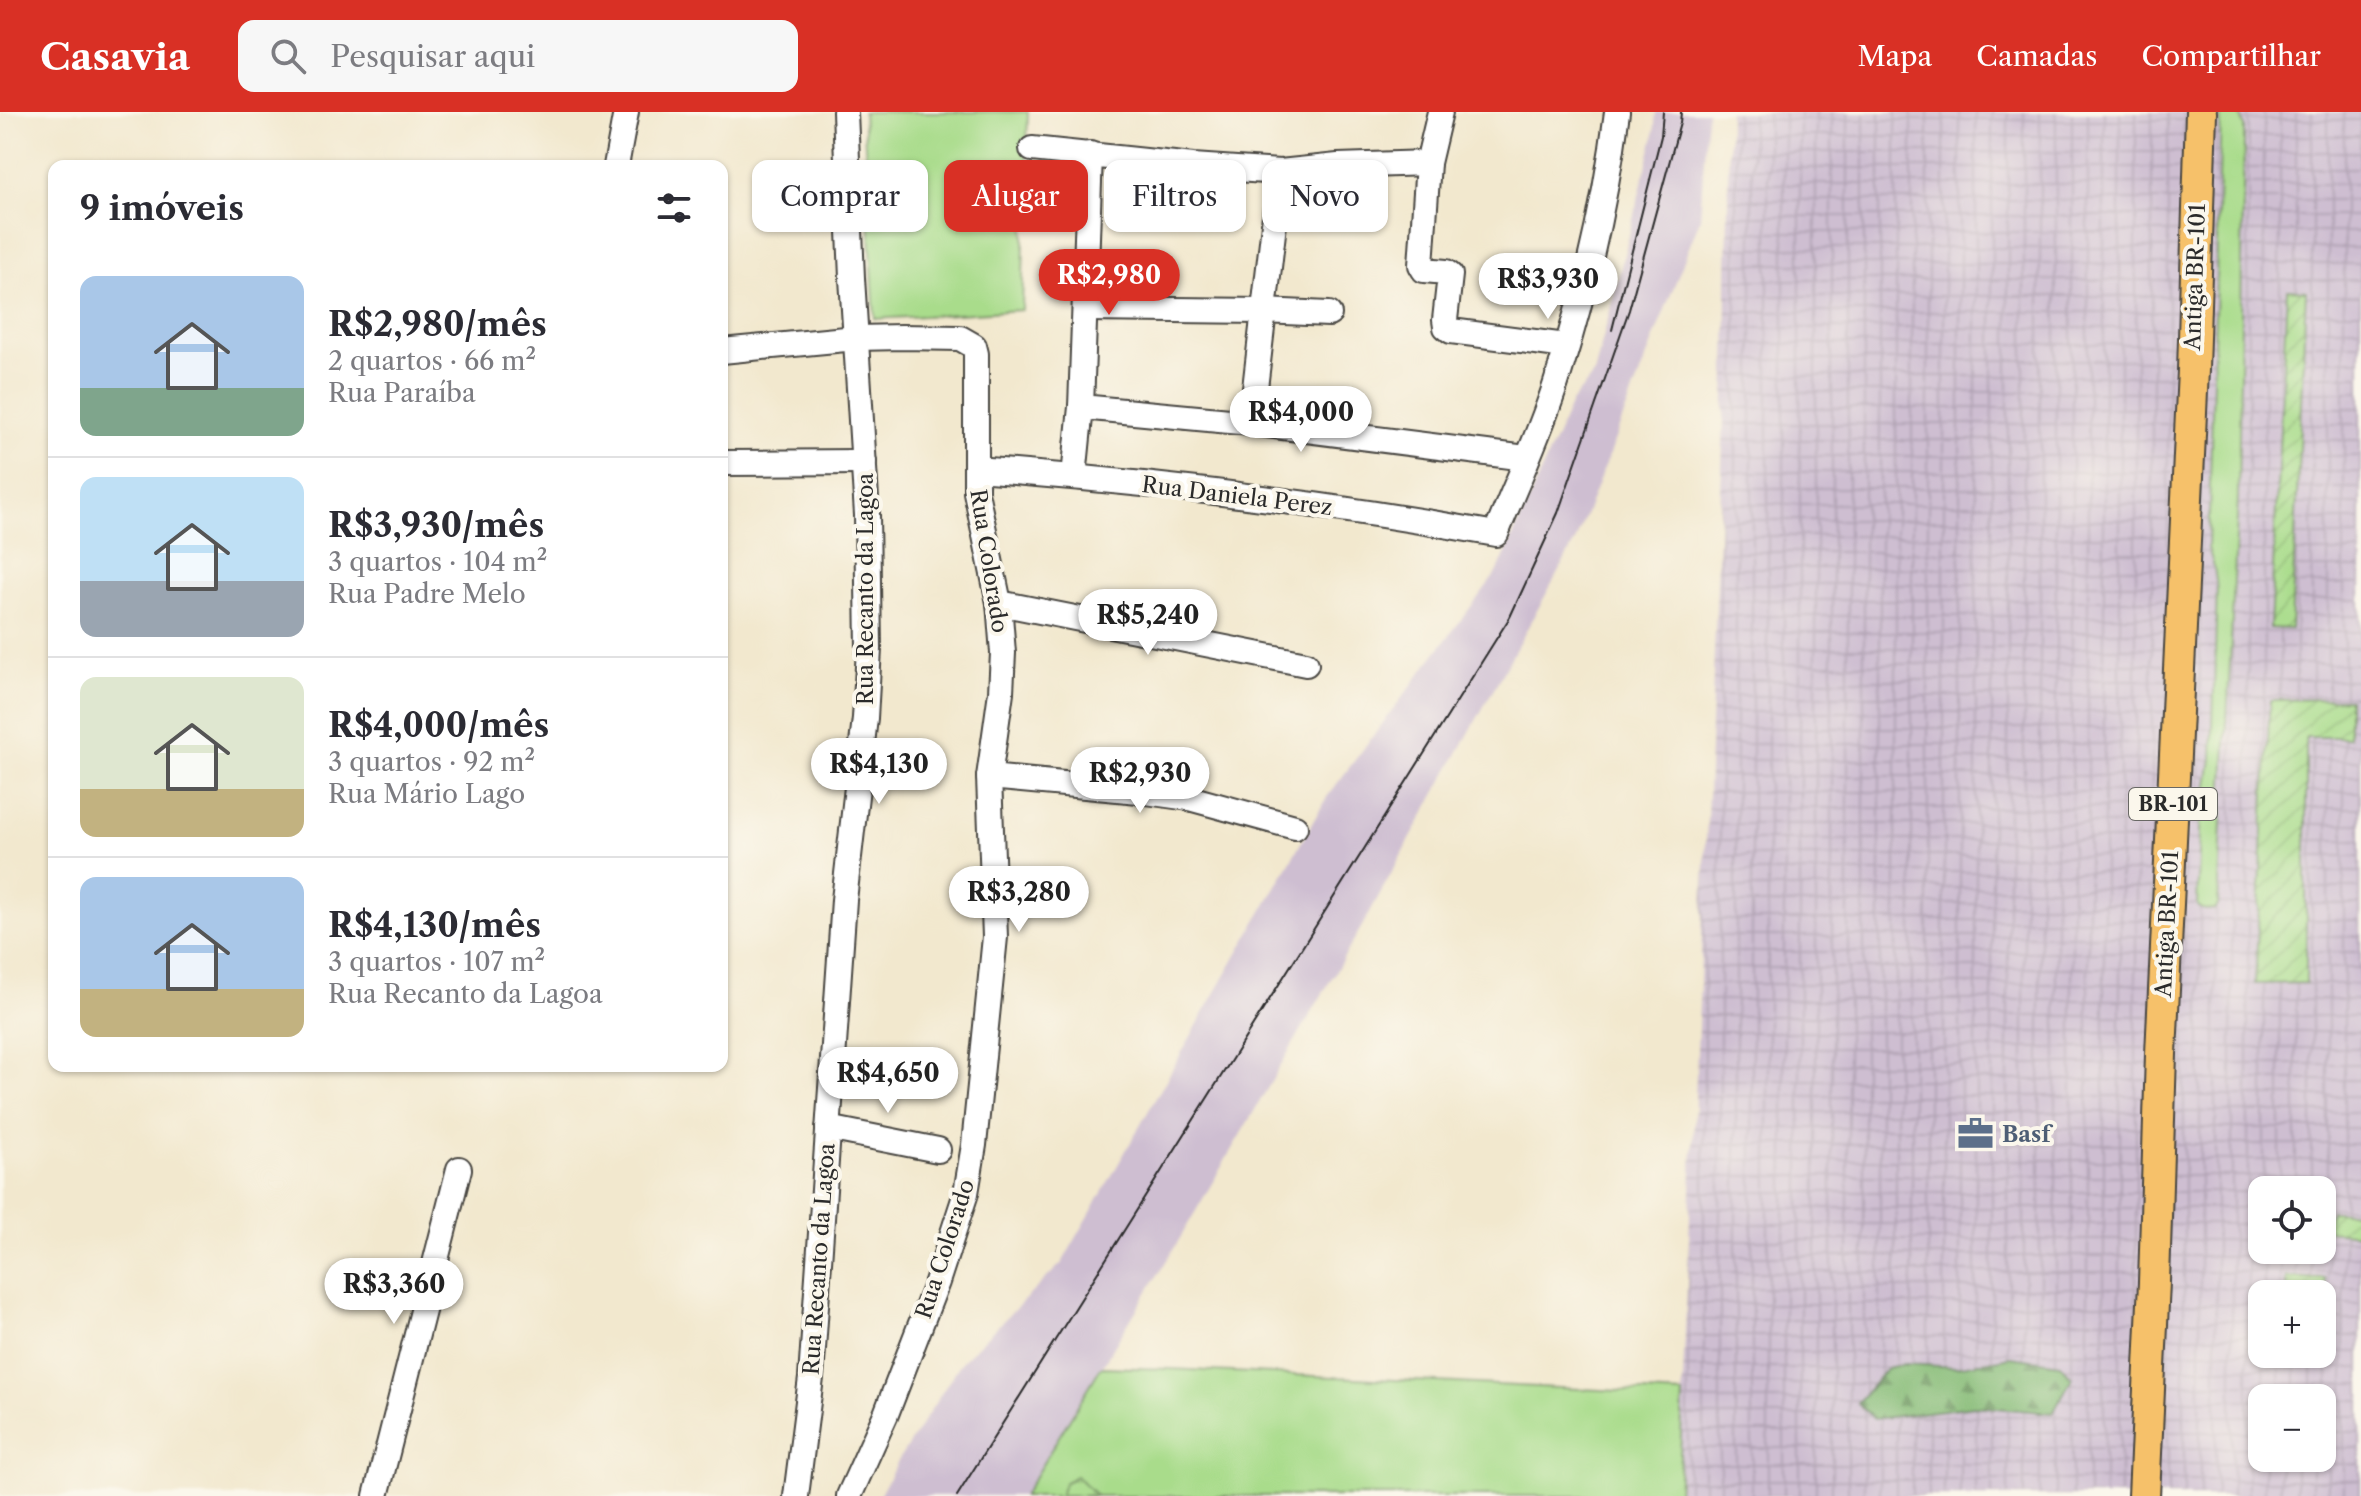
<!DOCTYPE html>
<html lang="pt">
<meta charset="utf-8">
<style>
body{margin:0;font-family:"Libre Caslon Text",serif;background:#f7f7f7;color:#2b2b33;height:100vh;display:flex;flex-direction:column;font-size:30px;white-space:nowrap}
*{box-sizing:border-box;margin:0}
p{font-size:26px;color:#7c7c81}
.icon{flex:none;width:44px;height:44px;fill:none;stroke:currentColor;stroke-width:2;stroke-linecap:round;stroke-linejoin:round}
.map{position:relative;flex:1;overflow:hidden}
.panel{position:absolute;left:48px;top:48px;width:680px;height:912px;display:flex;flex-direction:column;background:#fff;border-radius:16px;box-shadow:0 2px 6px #0004}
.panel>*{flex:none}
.top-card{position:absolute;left:752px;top:48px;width:760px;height:72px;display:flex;gap:16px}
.fabs{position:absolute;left:2248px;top:1064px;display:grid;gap:16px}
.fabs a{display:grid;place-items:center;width:88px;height:88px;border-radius:16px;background:#fff;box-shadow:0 2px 6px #0004;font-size:40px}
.price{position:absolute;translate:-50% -68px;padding:0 18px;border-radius:28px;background:#fff;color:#222;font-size:26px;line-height:52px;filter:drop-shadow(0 2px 4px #0008)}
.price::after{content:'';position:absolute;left:50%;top:48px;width:24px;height:18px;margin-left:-12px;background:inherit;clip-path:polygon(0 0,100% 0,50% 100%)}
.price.selected{background:#d93025;color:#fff}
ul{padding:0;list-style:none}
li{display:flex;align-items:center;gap:24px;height:200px;padding:0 32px}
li+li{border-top:2px solid #e1e1e2}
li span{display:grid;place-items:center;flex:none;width:224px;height:160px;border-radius:16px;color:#555}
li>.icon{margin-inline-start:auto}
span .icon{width:96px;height:96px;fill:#fffc;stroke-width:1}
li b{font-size:34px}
h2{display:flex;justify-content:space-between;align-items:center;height:96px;padding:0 32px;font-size:34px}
.tag{padding:0 28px;border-radius:16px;background:#fff;box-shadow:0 2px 6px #0004;font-size:28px;line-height:72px}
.tag.selected{background:#d93025;color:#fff}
header{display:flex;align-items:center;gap:48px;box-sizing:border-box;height:112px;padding:0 40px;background:#d93025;color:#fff}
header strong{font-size:38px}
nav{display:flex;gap:44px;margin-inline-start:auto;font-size:28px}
.search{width:560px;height:72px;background:#f7f7f7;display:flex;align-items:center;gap:20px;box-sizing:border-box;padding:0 28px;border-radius:16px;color:#7c7c81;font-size:30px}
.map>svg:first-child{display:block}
.industrial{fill:url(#industrial-grid);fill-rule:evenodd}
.railway{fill:#cebed1}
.grass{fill:#a9dc8b;stroke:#6a845b;stroke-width:2}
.forest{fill:url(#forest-firs);stroke:#587451;stroke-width:2}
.wetland{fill:url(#wetland-marsh);stroke:#6a845b;stroke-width:2}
.garden{fill:url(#garden-furrows);stroke:#6a845b;stroke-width:2}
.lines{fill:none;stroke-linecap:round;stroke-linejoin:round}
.minor-casing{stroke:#494743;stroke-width:28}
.major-casing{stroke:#494743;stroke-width:34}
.minor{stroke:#fff;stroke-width:24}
.major{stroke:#f6c16b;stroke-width:30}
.tram{stroke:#2b2b2b;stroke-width:2}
.labels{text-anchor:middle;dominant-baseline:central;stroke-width:8;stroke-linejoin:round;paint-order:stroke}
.shield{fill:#fbf7ec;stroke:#696865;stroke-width:2}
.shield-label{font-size:20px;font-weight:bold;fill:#2b2b2b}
.street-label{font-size:22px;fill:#2b2b2b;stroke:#fbf7ec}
.service-label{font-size:22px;font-weight:bold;fill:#4e5e75;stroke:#fbf7ec;text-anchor:start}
</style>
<header>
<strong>Casavia</strong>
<div class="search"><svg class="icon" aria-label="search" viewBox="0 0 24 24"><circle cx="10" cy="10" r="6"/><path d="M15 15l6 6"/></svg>Pesquisar aqui</div>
<nav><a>Mapa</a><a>Camadas</a><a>Compartilhar</a></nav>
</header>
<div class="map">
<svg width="2361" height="1384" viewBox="0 0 2361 1384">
<defs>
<pattern id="industrial-grid" width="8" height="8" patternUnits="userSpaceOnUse" patternTransform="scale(2)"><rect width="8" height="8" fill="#cebed1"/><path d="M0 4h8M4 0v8" fill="none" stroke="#b1a3b4"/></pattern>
<pattern id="forest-firs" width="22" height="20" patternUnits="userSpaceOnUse" patternTransform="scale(2)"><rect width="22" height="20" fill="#86bc77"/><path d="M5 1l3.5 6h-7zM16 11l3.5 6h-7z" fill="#6e9962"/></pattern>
<pattern id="wetland-marsh" width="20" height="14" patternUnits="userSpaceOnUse" patternTransform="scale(2)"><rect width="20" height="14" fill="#a9dc8b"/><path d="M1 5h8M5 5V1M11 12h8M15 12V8" fill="none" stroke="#92bd78"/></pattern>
<pattern id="garden-furrows" width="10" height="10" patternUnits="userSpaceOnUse" patternTransform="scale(2)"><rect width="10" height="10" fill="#a9dc8b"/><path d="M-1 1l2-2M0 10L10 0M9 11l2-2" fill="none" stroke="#92bd78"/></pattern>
</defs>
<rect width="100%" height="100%" fill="#fbf7ec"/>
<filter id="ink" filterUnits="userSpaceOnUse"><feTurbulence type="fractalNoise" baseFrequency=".0125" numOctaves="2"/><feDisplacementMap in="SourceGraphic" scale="16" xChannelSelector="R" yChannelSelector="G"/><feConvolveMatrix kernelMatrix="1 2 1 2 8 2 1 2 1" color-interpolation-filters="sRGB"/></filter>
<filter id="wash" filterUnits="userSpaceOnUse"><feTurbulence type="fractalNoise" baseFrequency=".006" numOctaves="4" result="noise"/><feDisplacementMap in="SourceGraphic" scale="32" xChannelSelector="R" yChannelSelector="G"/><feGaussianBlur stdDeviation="1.8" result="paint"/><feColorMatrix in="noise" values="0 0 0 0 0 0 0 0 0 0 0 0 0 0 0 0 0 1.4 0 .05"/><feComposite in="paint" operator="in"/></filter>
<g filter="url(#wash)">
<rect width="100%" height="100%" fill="#f2e8ce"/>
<path class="industrial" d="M1729,0H2361V1384H1678L1726,261ZM2262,1078H2322V1138H2262ZM2262,1182H2322V1242H2262ZM2262,1286H2322V1346H2262Z"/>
<polygon class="railway" points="1656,0 1707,0 1700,107 1575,430 1365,809 1176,1133 1023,1384 879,1384 898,1349 962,1249 1062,1151 1327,685 1498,459 1571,291 1594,262 1654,24"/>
<g class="grass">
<polygon points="863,0 1028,0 1022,198 875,207"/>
<path d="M2221,0H2240L2244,15V27L2238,386L2218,793L2216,797C2209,798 2202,799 2197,794L2201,695L2207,679L2212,647L2217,476L2214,455L2208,436Z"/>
<polygon points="1101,1255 1170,1257 1683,1282 1678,1384 1023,1384"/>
</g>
<polygon class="forest" points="2011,1245 2060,1252 2072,1266 2053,1301 1974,1294 1874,1307 1857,1291 1887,1256 1905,1252 1956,1255"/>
<polygon class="wetland" points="1076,1364 1097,1384 1060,1384 1064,1371"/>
<g class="garden">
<polygon points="2287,178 2306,179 2291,517 2270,516"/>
<polygon points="2349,587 2349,625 2306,625 2306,871 2255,872 2270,588"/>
<polygon points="2331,1100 2361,1100 2361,1122 2329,1119 2327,1109"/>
<polygon points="2286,1165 2325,1167 2322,1222 2322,1182 2286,1182"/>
</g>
</g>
<g filter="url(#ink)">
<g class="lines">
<defs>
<g id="minor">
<polyline points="1440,0 1428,51 1421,153 1424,158 1446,160 1450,163 1445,208 1446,215 1451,219 1566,234"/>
<polyline points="1032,37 1193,54 1280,60 1338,54 1428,51"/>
<polyline points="616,54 626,0"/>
<polyline points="1085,197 1263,199 1329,202"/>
<polyline points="722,239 856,226 902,225 960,226 974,234 976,242 976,380 999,491 1003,541 1001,580 989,665 995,825 974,1033 966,1081 937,1170 886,1302 849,1384"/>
<polyline points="1081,295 1251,311 1526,346"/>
<polyline points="1251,311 1280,60"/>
<polyline points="722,351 864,350"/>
<path d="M976,357C1150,370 1324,391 1496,422C1516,371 1541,320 1557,268C1584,182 1606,89 1617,0"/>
<polyline points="1074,365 1081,295 1090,42"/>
<polyline points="999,491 1306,552"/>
<polyline points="989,665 1139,679 1189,686 1295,715"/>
<polyline points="828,1016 938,1038"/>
<polyline points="376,1384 459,1057"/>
<polyline points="796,1384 811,1266 844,788 865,606 869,537 867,403 852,166 845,0"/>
</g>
<polyline id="major" points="2144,1384 2154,1170 2161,942 2193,258 2201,0"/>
</defs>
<use href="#minor" class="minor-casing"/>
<use href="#major" class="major-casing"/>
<use href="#minor" class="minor"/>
<use href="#major" class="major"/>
<g class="tram">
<polyline points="1612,218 1661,24 1663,0"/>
<polyline points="957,1384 1510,505 1558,401 1629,198 1680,11 1681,0"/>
</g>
</g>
</g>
<defs>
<symbol id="office-bare" viewBox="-9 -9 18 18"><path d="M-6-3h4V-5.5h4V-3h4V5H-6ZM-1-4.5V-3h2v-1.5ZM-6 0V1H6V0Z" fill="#5c6f8a" stroke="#fbf7ec" stroke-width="2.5" paint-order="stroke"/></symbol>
</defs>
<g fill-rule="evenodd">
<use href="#office-bare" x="1950" y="996" width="51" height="51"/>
</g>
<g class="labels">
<rect class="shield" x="2129" y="676" width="88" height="32" rx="6"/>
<g class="shield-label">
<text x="2173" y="692">BR-101</text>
</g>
<g class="street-label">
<text transform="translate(2195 165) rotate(-88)">Antiga BR-101</text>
<text transform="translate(1237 384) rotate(7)">Rua Daniela Perez</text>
<text transform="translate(989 449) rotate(81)">Rua Colorado</text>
<text transform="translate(865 477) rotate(-90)">Rua Recanto da Lagoa</text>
<text transform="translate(2167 812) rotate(-87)">Antiga BR-101</text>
<text transform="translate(945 1137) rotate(-72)">Rua Colorado</text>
<text transform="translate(819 1147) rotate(-86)">Rua Recanto da Lagoa</text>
</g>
<g class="service-label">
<text x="2002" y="1022">Basf</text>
</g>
</g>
</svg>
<div class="fabs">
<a><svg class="icon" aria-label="locate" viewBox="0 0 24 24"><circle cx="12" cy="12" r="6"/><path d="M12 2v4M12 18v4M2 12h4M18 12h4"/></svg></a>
<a>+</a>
<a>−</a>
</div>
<b class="price selected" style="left:1109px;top:205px">R$2,980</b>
<b class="price" style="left:1548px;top:209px">R$3,930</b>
<b class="price" style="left:1301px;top:342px">R$4,000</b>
<b class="price" style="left:1148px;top:545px">R$5,240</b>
<b class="price" style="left:879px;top:694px">R$4,130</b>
<b class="price" style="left:1140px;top:703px">R$2,930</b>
<b class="price" style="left:1019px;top:822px">R$3,280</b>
<b class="price" style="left:888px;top:1003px">R$4,650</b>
<b class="price" style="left:394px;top:1214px">R$3,360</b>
<div class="top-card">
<a class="tag">Comprar</a>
<a class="tag selected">Alugar</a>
<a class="tag">Filtros</a>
<a class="tag">Novo</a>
</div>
<section class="panel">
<h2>9 imóveis<svg class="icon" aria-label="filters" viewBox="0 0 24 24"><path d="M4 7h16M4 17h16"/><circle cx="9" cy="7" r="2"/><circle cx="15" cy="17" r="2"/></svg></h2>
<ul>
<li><span style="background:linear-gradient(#a9c7e8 70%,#7fa58c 0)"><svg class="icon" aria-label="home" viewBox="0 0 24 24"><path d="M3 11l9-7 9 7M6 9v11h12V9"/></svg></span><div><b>R$2,980/mês</b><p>2 quartos · 66 m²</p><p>Rua Paraíba</p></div></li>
<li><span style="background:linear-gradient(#bfe0f5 65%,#9aa5b1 0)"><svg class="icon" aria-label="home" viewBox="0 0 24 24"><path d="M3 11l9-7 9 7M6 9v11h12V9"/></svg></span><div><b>R$3,930/mês</b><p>3 quartos · 104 m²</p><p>Rua Padre Melo</p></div></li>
<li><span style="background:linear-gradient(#dfe7d0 70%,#c2b280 0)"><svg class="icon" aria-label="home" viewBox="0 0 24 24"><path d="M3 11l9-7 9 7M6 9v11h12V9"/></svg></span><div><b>R$4,000/mês</b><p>3 quartos · 92 m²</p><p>Rua Mário Lago</p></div></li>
<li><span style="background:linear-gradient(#a9c7e8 70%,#c2b280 0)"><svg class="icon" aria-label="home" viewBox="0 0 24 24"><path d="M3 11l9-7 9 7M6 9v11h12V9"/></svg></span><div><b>R$4,130/mês</b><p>3 quartos · 107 m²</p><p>Rua Recanto da Lagoa</p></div></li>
</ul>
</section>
</div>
